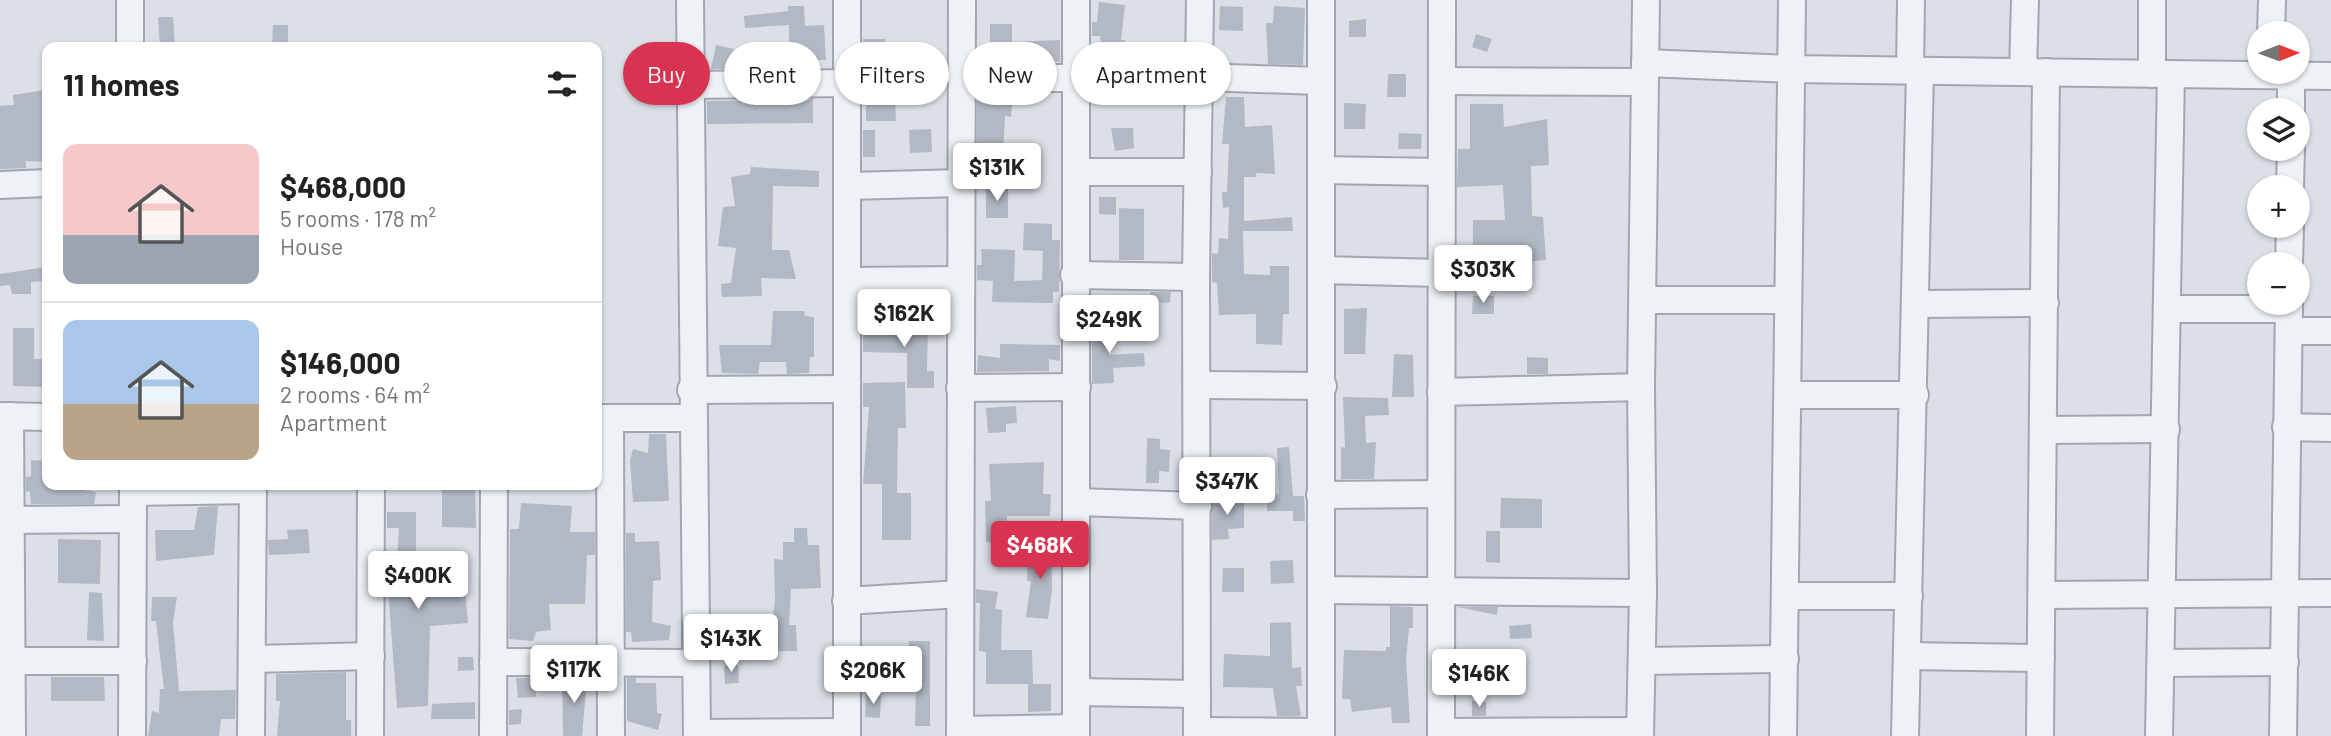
<!DOCTYPE html>
<meta charset="utf-8">
<style>
body{margin:0;font-family:Barlow,sans-serif;background:#f2f2f2;color:#222;height:100vh;display:flex;flex-direction:column;font-size:26px;white-space:nowrap}
*{box-sizing:border-box;margin:0}
p{font-size:23px;color:#767676}
.icon{flex:none;width:38px;height:38px;fill:none;stroke:currentColor;stroke-width:2;stroke-linecap:round;stroke-linejoin:round}
.map{position:relative;flex:1;overflow:hidden}
.sheet{position:absolute;left:42px;top:42px;width:560px;height:448px;display:flex;flex-direction:column;background:#fff;border-radius:14px;box-shadow:0 2px 5px #0004}
.sheet>*{flex:none}
.banner{position:absolute;left:623px;top:42px;width:665px;height:63px;display:flex;gap:14px}
.needle{width:46px;rotate:89deg}
.tools{position:absolute;left:2247px;top:21px;display:grid;gap:14px}
.tools a{display:grid;place-items:center;width:63px;height:63px;border-radius:50%;background:#fff;box-shadow:0 2px 5px #0004;font-size:35px}
.price{position:absolute;translate:-50% -60px;padding:0 16px;border-radius:7px;background:#fff;color:#222;font-size:23px;line-height:46px;filter:drop-shadow(0 2px 4px #0008)}
.price::after{content:'';position:absolute;left:50%;top:42px;width:21px;height:16px;margin-left:-10px;background:inherit;clip-path:polygon(0 0,100% 0,50% 100%)}
.price.selected{background:#d93352;color:#fff}
ul{padding:0;list-style:none}
li{display:flex;align-items:center;gap:21px;height:175px;padding:0 21px}
li+li{border-top:2px solid #e0e0e0}
li span{display:grid;place-items:center;flex:none;width:196px;height:140px;border-radius:14px;color:#555}
li>.icon{margin-inline-start:auto}
span .icon{width:84px;height:84px;fill:#fffc;stroke-width:1}
li b{font-size:30px}
h2{display:flex;justify-content:space-between;align-items:center;height:84px;padding:0 21px;font-size:30px}
.tag{padding:0 24px;border-radius:32px;background:#fff;box-shadow:0 2px 5px #0004;font-size:24px;line-height:63px}
.tag.selected{background:#d93352;color:#fff}
.map>svg:first-child{display:block}
.building{fill:#b2b9c4}
.lines{fill:none;stroke-linecap:round;stroke-linejoin:round}
.minor-casing{stroke:#a0a7b1;stroke-width:30}
.minor{stroke:#eef1f5;stroke-width:26}
</style>
<div class="map">
<svg width="2331" height="736" viewBox="0 0 2331 736">
<rect width="100%" height="100%" fill="#dbe0e7"/>
<g class="building">
<polygon points="1099,2 1125,5 1121,40 1125,40 1118,98 1110,98 1108,52 1102,52 1100,36 1092,36 1092,22 1097,22"/>
<polygon points="788,6 804,6 805,26 824,25 826,60 789,60 789,25 745,28 744,16 788,11"/>
<polygon points="1220,6 1243,7 1243,31 1219,30"/>
<polygon points="1274,6 1305,8 1303,65 1268,64 1266,23 1273,23"/>
<polygon points="158,17 173,17 175,47 160,47"/>
<polygon points="1366,19 1366,37 1349,37 1349,21"/>
<polygon points="990,24 1012,24 1012,42 1060,40 1060,62 990,62"/>
<polygon points="273,25 288,25 288,47 272,47"/>
<polygon points="1476,34 1492,39 1487,52 1472,47"/>
<polygon points="863,39 886,39 881,55 916,52 917,55 929,55 927,79 913,78 911,67 879,66 879,74 863,73"/>
<polygon points="716,45 734,49 730,69 711,69"/>
<polygon points="1388,74 1406,74 1406,97 1387,97"/>
<polygon points="45,90 47,162 26,161 26,168 0,169 0,106 14,105 13,95"/>
<polygon points="977,94 1013,97 1011,117 1005,116 1003,156 977,155"/>
<polygon points="1226,97 1244,97 1245,127 1272,125 1275,174 1256,173 1256,177 1244,177 1244,221 1292,217 1293,231 1243,231 1244,274 1270,275 1270,266 1289,266 1289,314 1283,314 1282,345 1256,344 1256,314 1219,315 1217,283 1212,282 1212,253 1218,254 1219,238 1228,239 1229,207 1223,208 1222,192 1227,192 1229,144 1222,144"/>
<polygon points="895,98 896,121 866,121 866,100"/>
<polygon points="813,99 813,123 707,124 707,101"/>
<polygon points="1344,103 1366,104 1365,129 1344,129"/>
<polygon points="1470,104 1503,104 1504,127 1547,119 1549,165 1531,166 1532,216 1543,217 1546,260 1510,263 1509,250 1473,249 1473,220 1505,220 1503,185 1457,187 1458,149 1470,149"/>
<polygon points="1111,128 1133,128 1134,148 1115,151"/>
<polygon points="931,129 932,152 910,153 909,130"/>
<rect x="863" y="130" width="12" height="27"/>
<polygon points="1399,133 1422,134 1421,149 1398,149"/>
<polygon points="751,167 819,171 819,187 773,186 772,250 789,250 796,279 761,278 762,296 722,297 721,284 731,283 736,248 718,246 723,207 735,206 731,177 750,174"/>
<rect x="986" y="188" width="22" height="30"/>
<polygon points="1099,197 1116,197 1116,215 1099,214"/>
<polygon points="1119,208 1144,209 1144,260 1119,260"/>
<polygon points="1024,223 1052,224 1052,240 1060,240 1059,292 1053,292 1053,303 992,302 993,281 977,280 977,265 982,265 981,249 1015,250 1014,281 1042,280 1043,251 1023,250"/>
<polygon points="45,267 47,281 31,282 31,294 12,294 10,285 0,286 0,274"/>
<polygon points="1150,292 1171,292 1170,303 1150,302"/>
<polygon points="1473,296 1494,296 1494,314 1472,314"/>
<polygon points="1367,308 1365,354 1344,354 1344,309"/>
<polygon points="773,311 804,311 805,316 814,317 814,357 810,357 809,373 787,374 786,362 760,362 758,374 722,373 719,345 771,345"/>
<polygon points="1092,320 1111,321 1109,355 1144,353 1145,366 1113,368 1114,383 1092,384"/>
<polygon points="905,321 928,322 927,371 934,371 934,388 907,388 907,353 863,352 863,328 905,328"/>
<polygon points="13,328 34,328 34,359 47,359 47,387 13,386"/>
<polygon points="1000,344 1060,345 1060,361 1049,359 1049,371 977,372 978,355 1000,358"/>
<polygon points="1394,354 1413,355 1414,397 1392,397"/>
<polygon points="1527,357 1548,358 1548,374 1527,374"/>
<polygon points="905,382 906,428 898,428 897,493 911,493 911,540 882,540 882,484 863,484 869,407 863,407 863,383"/>
<polygon points="1343,397 1388,398 1389,415 1365,416 1366,443 1376,442 1374,479 1341,479 1341,447 1345,448"/>
<polygon points="1016,406 1017,423 1006,424 1006,432 988,433 986,408"/>
<polygon points="649,434 666,434 669,501 633,502 630,461 633,449 648,453"/>
<polygon points="1147,438 1160,439 1160,449 1170,450 1169,472 1159,471 1159,483 1146,483"/>
<polygon points="1289,447 1293,496 1304,496 1305,521 1293,521 1293,511 1267,511 1267,495 1279,494 1277,448"/>
<polygon points="31,460 47,461 47,485 69,485 68,488 96,492 94,504 31,504 30,491 26,492 26,477 31,476"/>
<polygon points="1044,462 1043,494 1051,494 1050,516 1007,516 1007,542 986,542 985,501 991,501 989,464"/>
<polygon points="442,485 475,485 476,528 442,527"/>
<polygon points="1212,497 1244,499 1244,528 1228,529 1229,539 1212,540"/>
<polygon points="1501,498 1542,499 1542,528 1500,528"/>
<polygon points="521,503 572,506 570,532 595,532 595,555 587,555 585,604 549,604 551,630 536,632 533,641 509,639 510,529 519,529"/>
<polygon points="218,506 214,555 156,561 155,530 194,530 198,507"/>
<polygon points="387,512 416,512 416,570 447,570 447,566 463,566 468,623 430,626 428,706 397,708 386,563 397,562 399,528 387,528"/>
<polygon points="794,528 807,528 808,545 819,545 821,588 791,589 789,625 796,625 797,651 740,651 741,628 771,629 775,601 774,559 783,560 783,542 794,542"/>
<polygon points="308,529 310,553 269,555 268,540 288,539 287,530"/>
<polygon points="1486,531 1500,531 1500,563 1486,562"/>
<polygon points="626,533 635,533 635,542 659,541 661,580 653,581 652,622 671,626 669,640 632,642 631,632 626,632"/>
<polygon points="58,539 101,540 100,584 58,583"/>
<polygon points="1028,545 1051,545 1052,590 1048,619 1026,617 1031,581 1027,581"/>
<polygon points="1293,560 1294,583 1271,584 1270,561"/>
<polygon points="1223,568 1244,568 1244,592 1222,592"/>
<polygon points="976,589 998,592 995,609 1002,610 1001,650 1032,650 1033,684 986,684 986,652 979,651 980,603 976,603"/>
<polygon points="89,592 102,593 104,641 87,640"/>
<polygon points="152,597 177,597 173,622 179,691 236,690 235,719 221,719 219,736 148,736 152,711 159,713 160,689 164,689 156,621 151,621"/>
<polygon points="1390,606 1413,607 1413,628 1409,628 1406,659 1410,723 1392,723 1391,707 1352,712 1350,699 1342,699 1344,650 1386,651 1386,647 1390,647"/>
<polygon points="1457,607 1498,607 1497,615"/>
<polygon points="1291,622 1292,668 1301,667 1302,686 1296,686 1301,716 1277,716 1273,688 1223,687 1224,654 1270,656 1270,623"/>
<polygon points="1531,624 1532,638 1510,639 1509,626"/>
<polygon points="909,641 930,641 930,726 915,726 916,686 909,686"/>
<polygon points="458,657 473,657 474,670 458,671"/>
<polygon points="738,665 739,683 725,684 724,666"/>
<polygon points="346,672 346,720 351,720 351,736 277,736 280,701 276,701 276,674"/>
<polygon points="51,677 104,677 105,701 51,701"/>
<polygon points="516,678 535,678 536,697 518,698"/>
<polygon points="595,678 587,680 582,736 563,736 562,678"/>
<polygon points="627,678 636,678 636,683 656,683 657,713 662,714 658,730 627,721"/>
<polygon points="1028,684 1051,684 1051,711 1028,712"/>
<polygon points="866,693 881,694 880,718 865,717"/>
<polygon points="1472,701 1486,702 1486,716 1472,716"/>
<polygon points="475,702 475,719 431,719 432,704"/>
<polygon points="522,709 521,724 509,725 509,710"/>
</g>
<g class="lines">
<defs>
<g id="minor">
<polyline points="130,0 130,47"/>
<polyline points="690,0 697,736"/>
<polyline points="2271,33 2272,0"/>
<polyline points="1645,63 1790,69 2331,76"/>
<polyline points="1910,71 1911,0"/>
<polyline points="2023,72 2025,0"/>
<polyline points="2152,74 2152,0"/>
<polyline points="1200,77 1319,81"/>
<polyline points="961,78 1076,78"/>
<polyline points="1442,81 1644,82"/>
<polyline points="691,85 850,83"/>
<polyline points="2291,110 2291,76"/>
<polyline points="1321,170 1440,172"/>
<polyline points="1076,172 1198,172"/>
<polyline points="0,185 47,183"/>
<polyline points="848,186 961,183"/>
<polyline points="2290,187 2291,149"/>
<polyline points="2289,264 2290,226"/>
<polyline points="1321,270 1441,273"/>
<polyline points="1074,275 1196,277"/>
<polyline points="847,281 960,280"/>
<polyline points="1643,300 1788,300"/>
<polyline points="1916,304 2045,303"/>
<polyline points="2167,309 2289,309"/>
<polyline points="2289,331 2331,331"/>
<polyline points="1198,385 1323,386"/>
<polyline points="960,388 1077,387"/>
<polyline points="691,390 845,389"/>
<polyline points="1441,392 1641,387"/>
<polyline points="1788,395 1915,395"/>
<polyline points="0,416 47,417"/>
<polyline points="10,416 12,736"/>
<polyline points="597,418 692,418"/>
<polyline points="610,418 611,736"/>
<polyline points="2286,427 2331,428"/>
<polyline points="2044,430 2166,429"/>
<polyline points="133,492 253,490"/>
<polyline points="1320,495 1440,494"/>
<polyline points="1077,502 1198,506"/>
<polyline points="0,520 133,519"/>
<polyline points="1321,590 1643,593"/>
<polyline points="2042,595 2331,593"/>
<polyline points="1785,596 1909,596"/>
<polyline points="846,601 960,594"/>
<polyline points="1907,656 2041,658"/>
<polyline points="252,659 371,656"/>
<polyline points="11,661 133,661"/>
<polyline points="1642,661 1785,659"/>
<polyline points="493,662 695,663"/>
<polyline points="2161,663 2285,662"/>
<polyline points="1076,692 1197,694"/>
<polyline points="960,730 1076,728"/>
<polyline points="1197,731 1321,732"/>
<polyline points="1441,732 1640,731"/>
<polyline points="697,733 847,732"/>
<polyline points="132,736 133,485"/>
<polyline points="251,736 253,485"/>
<polyline points="370,736 371,485"/>
<polyline points="493,736 494,485"/>
<polyline points="847,736 847,0"/>
<polyline points="960,736 962,0"/>
<polyline points="1076,736 1076,0"/>
<polyline points="1197,736 1196,277 1200,0"/>
<polyline points="1321,736 1321,0"/>
<polyline points="1441,736 1442,0"/>
<polyline points="1640,736 1643,593 1641,387 1646,0"/>
<polyline points="1783,736 1792,0"/>
<polyline points="1905,736 1920,71"/>
<polyline points="2040,736 2046,72"/>
<polyline points="2159,736 2171,74"/>
<polyline points="2283,736 2289,303"/>
</g>
</defs>
<use href="#minor" class="minor-casing"/>
<use href="#minor" class="minor"/>
</g>
</svg>
<div class="tools">
<a><svg class="needle" viewBox="-14 -14 28 28"><path d="M0-13l5 13h-10z" fill="#e53935"/><path d="M0 13l5-13h-10z" fill="#767676"/></svg></a>
<a><svg class="icon" aria-label="layers" viewBox="0 0 24 24"><path d="M12 4l9 5-9 5-9-5zM3 14l9 5 9-5"/></svg></a>
<a>+</a>
<a>−</a>
</div>
<b class="price" style="left:997px;top:203px">$131K</b>
<b class="price" style="left:1483px;top:305px">$303K</b>
<b class="price" style="left:904px;top:349px">$162K</b>
<b class="price" style="left:1109px;top:355px">$249K</b>
<b class="price" style="left:1227px;top:517px">$347K</b>
<b class="price selected" style="left:1040px;top:581px">$468K</b>
<b class="price" style="left:418px;top:611px">$400K</b>
<b class="price" style="left:731px;top:674px">$143K</b>
<b class="price" style="left:574px;top:705px">$117K</b>
<b class="price" style="left:873px;top:706px">$206K</b>
<b class="price" style="left:1479px;top:709px">$146K</b>
<div class="banner">
<a class="tag selected">Buy</a>
<a class="tag">Rent</a>
<a class="tag">Filters</a>
<a class="tag">New</a>
<a class="tag">Apartment</a>
</div>
<section class="sheet">
<h2>11 homes<svg class="icon" aria-label="filters" viewBox="0 0 24 24"><path d="M4 7h16M4 17h16"/><circle cx="9" cy="7" r="2"/><circle cx="15" cy="17" r="2"/></svg></h2>
<ul>
<li><span style="background:linear-gradient(#f6c9c9 65%,#9aa5b1 0)"><svg class="icon" aria-label="home" viewBox="0 0 24 24"><path d="M3 11l9-7 9 7M6 9v11h12V9"/></svg></span><div><b>$468,000</b><p>5 rooms · 178 m²</p><p>House</p></div></li>
<li><span style="background:linear-gradient(#a9c7e8 60%,#b9a48a 0)"><svg class="icon" aria-label="home" viewBox="0 0 24 24"><path d="M3 11l9-7 9 7M6 9v11h12V9"/></svg></span><div><b>$146,000</b><p>2 rooms · 64 m²</p><p>Apartment</p></div></li>
</ul>
</section>
</div>
